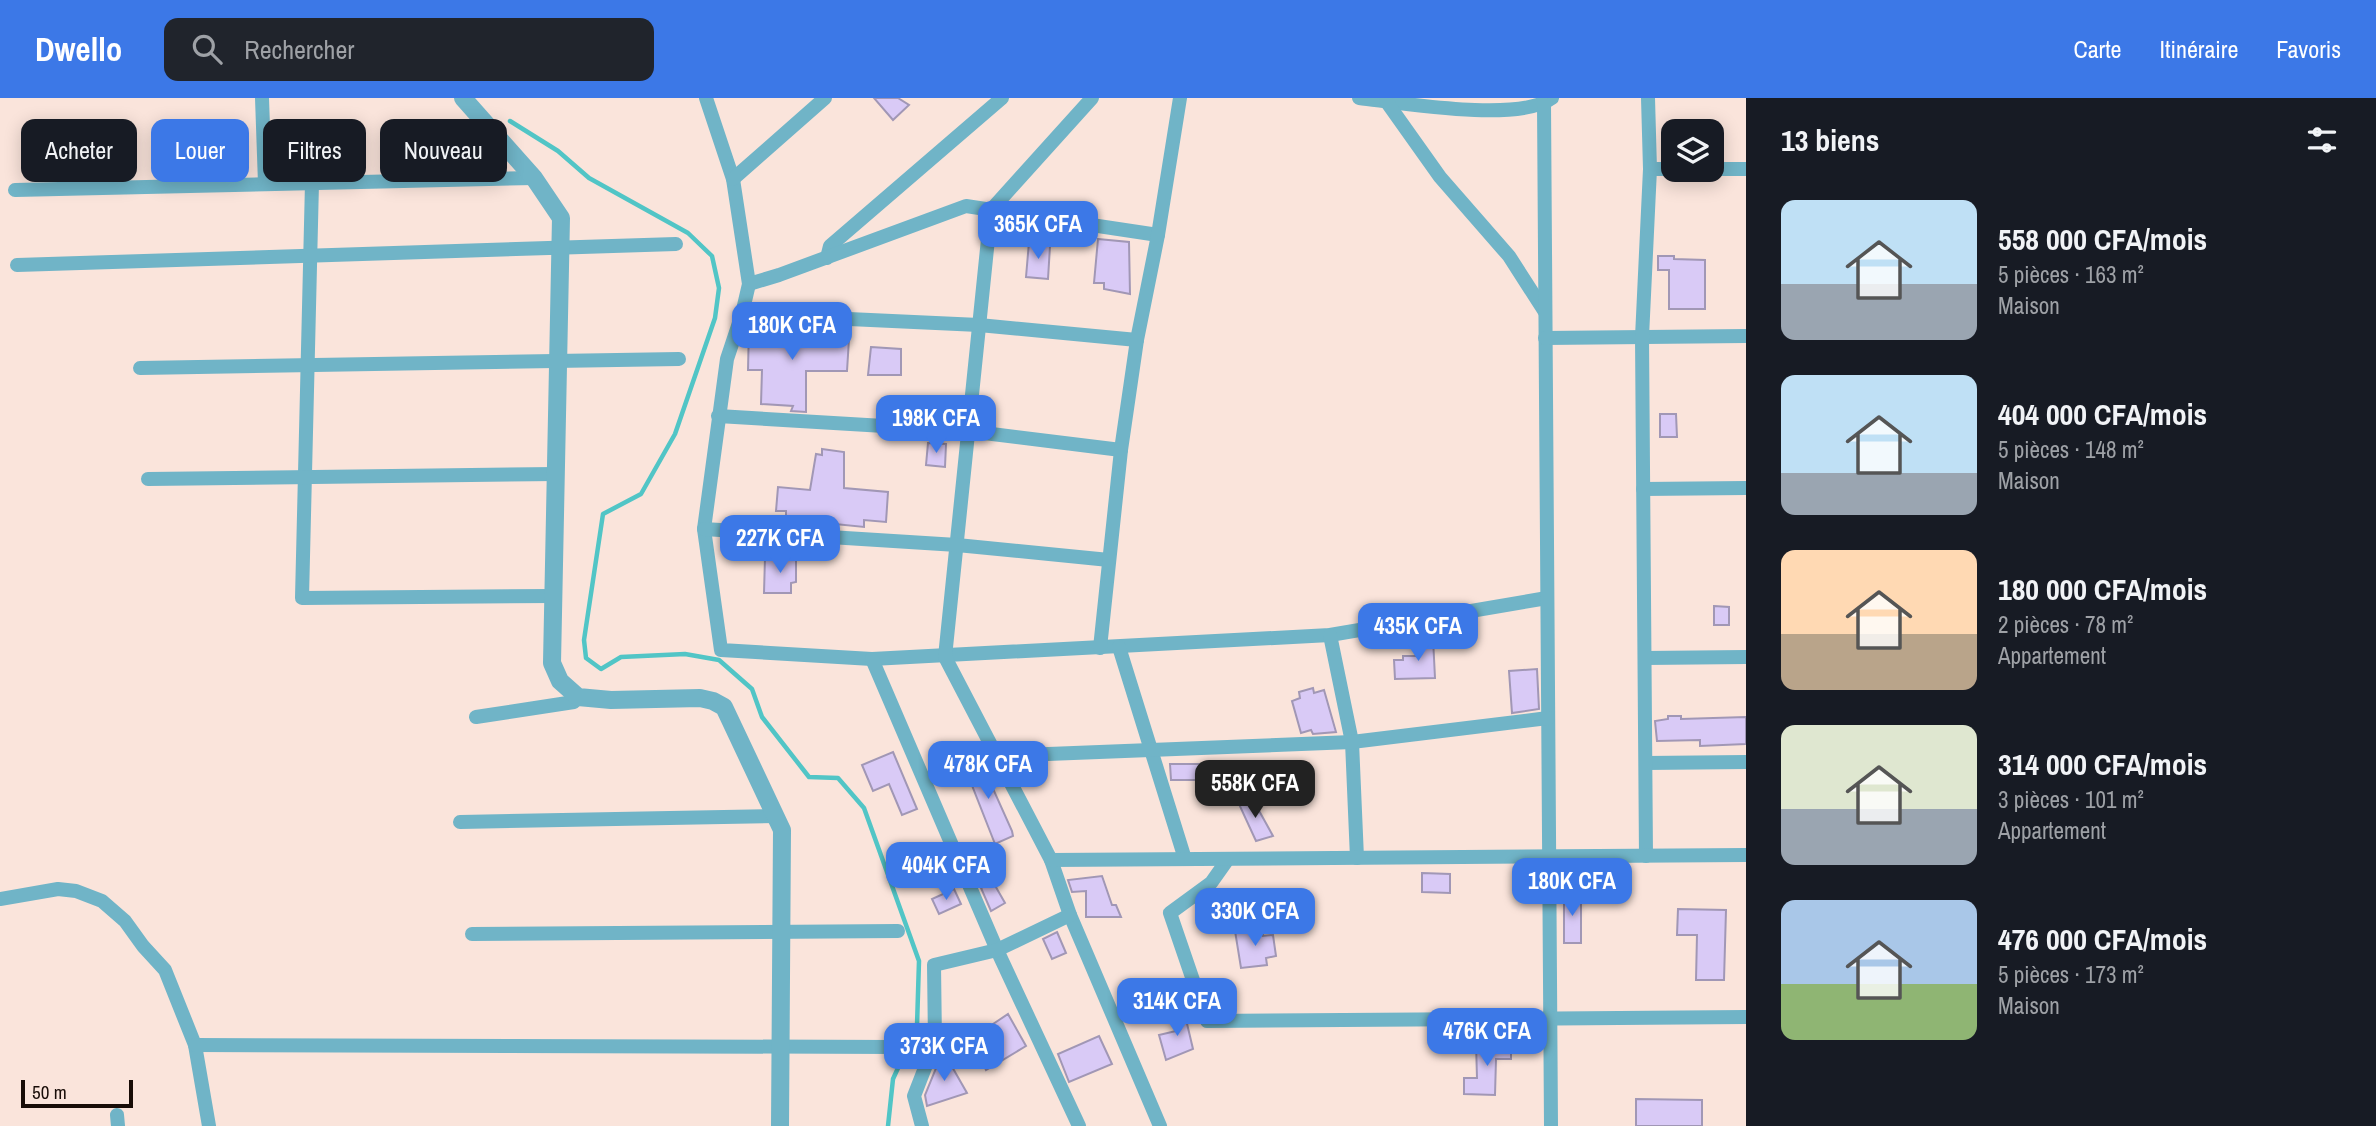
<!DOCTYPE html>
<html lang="fr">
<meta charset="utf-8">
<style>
body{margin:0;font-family:"Archivo Narrow",sans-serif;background:#20242c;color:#f1f3f6;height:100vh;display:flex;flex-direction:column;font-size:26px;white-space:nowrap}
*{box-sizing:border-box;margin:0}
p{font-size:23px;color:#9ea1a6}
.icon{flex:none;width:38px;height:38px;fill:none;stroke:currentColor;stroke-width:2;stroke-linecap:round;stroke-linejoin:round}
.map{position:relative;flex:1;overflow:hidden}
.details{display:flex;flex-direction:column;background:#171b24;width:630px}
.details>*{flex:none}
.top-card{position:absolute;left:21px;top:21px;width:665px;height:63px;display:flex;gap:14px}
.controls{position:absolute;left:1661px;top:21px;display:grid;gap:14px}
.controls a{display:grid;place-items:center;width:63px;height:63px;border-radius:14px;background:#171b24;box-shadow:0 4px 18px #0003;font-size:35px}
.scale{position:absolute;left:21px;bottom:18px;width:112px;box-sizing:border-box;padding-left:7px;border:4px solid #180c07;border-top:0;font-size:19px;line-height:24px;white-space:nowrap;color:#180c07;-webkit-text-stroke:5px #fae4db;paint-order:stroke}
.price{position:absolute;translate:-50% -60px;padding:0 16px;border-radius:14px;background:#3c78e7;color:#fff;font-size:23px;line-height:46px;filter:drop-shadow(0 2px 4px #0008)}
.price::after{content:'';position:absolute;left:50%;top:42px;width:21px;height:16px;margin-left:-10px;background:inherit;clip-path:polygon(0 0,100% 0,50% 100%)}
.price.on{background:#222;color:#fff}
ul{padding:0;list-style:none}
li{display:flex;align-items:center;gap:21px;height:175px;padding:0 35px}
li span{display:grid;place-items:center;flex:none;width:196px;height:140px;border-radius:14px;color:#555}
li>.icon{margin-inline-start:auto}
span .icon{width:84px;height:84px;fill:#fffc;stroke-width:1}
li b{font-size:30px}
h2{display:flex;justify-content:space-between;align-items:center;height:84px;padding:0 35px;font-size:30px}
.pill{padding:0 24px;border-radius:14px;background:#171b24;box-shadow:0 4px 18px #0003;font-size:24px;line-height:63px}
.pill.on{background:#3c78e7;color:#fff}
header{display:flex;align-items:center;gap:42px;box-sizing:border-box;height:98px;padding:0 35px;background:#3c78e7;color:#fff}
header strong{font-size:33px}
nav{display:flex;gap:38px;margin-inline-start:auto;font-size:24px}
.search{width:490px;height:63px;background:#20242c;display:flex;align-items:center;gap:18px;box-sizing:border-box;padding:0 24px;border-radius:14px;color:#9ea1a6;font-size:26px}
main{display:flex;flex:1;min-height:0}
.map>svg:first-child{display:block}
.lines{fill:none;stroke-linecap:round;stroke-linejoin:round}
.stream{stroke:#51c5c6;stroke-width:4.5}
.building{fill:#d9caf6;stroke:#a197b5;stroke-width:2}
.minor{stroke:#70b4c7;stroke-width:14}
.tertiary{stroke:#70b4c7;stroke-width:18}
</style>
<header>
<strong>Dwello</strong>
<div class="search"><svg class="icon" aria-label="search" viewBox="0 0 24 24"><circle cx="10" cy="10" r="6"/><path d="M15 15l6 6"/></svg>Rechercher</div>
<nav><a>Carte</a><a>Itinéraire</a><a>Favoris</a></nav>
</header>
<main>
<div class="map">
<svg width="1746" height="1028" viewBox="0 0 1746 1028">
<rect width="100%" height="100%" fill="#fae4db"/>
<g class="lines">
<polyline class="stream" points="510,23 558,53 589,80 688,135 712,158 719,190 715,220 675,336 641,396 603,416 584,542 586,560 601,571 621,559 685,556 719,562 752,591 762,619 809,679 838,680 864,710 919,863 917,928 893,981 888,1028"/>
</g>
<g class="building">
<polygon points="874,0 898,0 909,7 893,22"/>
<polygon points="1098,141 1129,144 1130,196 1104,191 1104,185 1094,185"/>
<polygon points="1029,144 1050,148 1048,181 1026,179"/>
<polygon points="1658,158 1674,158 1674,161 1705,162 1705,211 1669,211 1669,172 1658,172"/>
<polygon points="749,227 794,230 794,238 849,241 847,273 806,273 806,314 791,313 793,308 761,306 762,272 748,272"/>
<polygon points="871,249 901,251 901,277 868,277"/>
<polygon points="1660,316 1676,316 1677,339 1660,339"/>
<polygon points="928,345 946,346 945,369 926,367"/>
<polygon points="822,351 844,354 844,390 888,394 886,424 864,422 864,429 786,421 786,413 776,413 778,389 810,392 816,356 822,357"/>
<polygon points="765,459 796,460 796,484 791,485 791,495 764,495"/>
<polygon points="1714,508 1729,509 1729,527 1714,527"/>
<polygon points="1433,540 1435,580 1395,581 1394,562 1403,562 1403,558 1417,558 1417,541"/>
<polygon points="1537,571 1539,611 1512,615 1509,573"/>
<polygon points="1313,590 1314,595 1324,592 1336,634 1313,636 1311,632 1301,635 1292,603 1300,600 1299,594"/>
<polygon points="1668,618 1681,618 1681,621 1746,619 1746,646 1700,648 1700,642 1657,643 1655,623 1668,621"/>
<polygon points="893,654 917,711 902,717 889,686 873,693 862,667"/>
<polygon points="972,659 986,675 1012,733 1013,738 995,746 971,685 960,665"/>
<polygon points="1170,666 1199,666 1199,682 1171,682"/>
<polygon points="1252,700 1273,738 1256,743 1238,704"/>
<polygon points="1422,775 1450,776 1450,795 1422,794"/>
<polygon points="1102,778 1112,807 1116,807 1121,819 1086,819 1086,793 1072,794 1068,782"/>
<polygon points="993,784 1005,805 991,813 981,790"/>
<polygon points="954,791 961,806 939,816 932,801"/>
<rect x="1564" y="796" width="17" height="49"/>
<polygon points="1678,811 1726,812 1724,882 1696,882 1697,837 1677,837"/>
<polygon points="1262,830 1263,838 1273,837 1276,858 1266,860 1267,867 1241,870 1235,833"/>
<polygon points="1057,834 1066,855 1052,861 1043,841"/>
<polygon points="1184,913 1193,951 1166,962 1159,937 1176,933 1172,917"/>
<polygon points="1008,916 1026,948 986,972 972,940"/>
<polygon points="1099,938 1112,966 1069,984 1058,956"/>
<polygon points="1476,945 1511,945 1511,961 1496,961 1495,997 1464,996 1464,980 1477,980"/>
<polygon points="943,953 967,995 927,1008 925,997"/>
<polygon points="1636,1001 1702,1002 1702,1028 1636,1028"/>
</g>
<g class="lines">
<g class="minor">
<polyline points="262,0 265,86"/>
<polyline points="706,0 733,81 749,186 742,216 727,261 704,431 721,552 872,561 1330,537 1547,500"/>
<polyline points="1092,0 991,112 945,559 1051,762 1070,817 1160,1028"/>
<path d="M1359,0C1402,5 1519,25 1552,0"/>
<polyline points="1386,3 1440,79 1509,158 1545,214"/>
<polyline points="1544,6 1551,1028"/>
<polyline points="1650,71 1673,71"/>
<polyline points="1712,71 1746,71"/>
<polyline points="733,81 825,0"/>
<polyline points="312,85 302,500 553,498"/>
<polyline points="15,92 534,80"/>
<polyline points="827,160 830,148 1002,0"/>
<polyline points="17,167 676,146"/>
<polyline points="749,186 779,177 966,108 1158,137"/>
<polyline points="742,216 979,227 1137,242"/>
<polyline points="1545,240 1746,238"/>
<polyline points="140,270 679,261"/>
<polyline points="718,318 968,333 1121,352"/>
<polyline points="148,381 556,376"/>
<polyline points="1643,391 1746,390"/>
<polyline points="704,431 957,447 1109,462"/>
<polyline points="1330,537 1352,644 1357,760"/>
<polyline points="1119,549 1185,761"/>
<polyline points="1100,550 1121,352 1137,242 1158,137 1180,0"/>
<polyline points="1645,560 1746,559"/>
<polyline points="872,561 997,852 1079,1028"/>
<polyline points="476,619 574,604 578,599"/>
<polyline points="997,658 1352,644 1548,620"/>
<polyline points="1646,665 1746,664"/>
<polyline points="460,724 775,718"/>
<polyline points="1646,758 1642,239 1650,71 1648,0"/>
<polyline points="1228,761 1211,785 1170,815 1207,923 1746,919"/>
<polyline points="1051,762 1746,757"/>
<polyline points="0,801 58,791 76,793 102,803 125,823 143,848 165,872 195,947 209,1028"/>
<polyline points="472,836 898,833"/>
<polyline points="195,947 895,949"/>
<polyline points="117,1017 118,1028"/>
<polyline points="922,1028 914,998 935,944 934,867 997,852 1070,817"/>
</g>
<polyline class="tertiary" points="463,0 534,80 561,120 552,565 560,583 578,599 611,602 700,600 713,603 724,609 782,732 780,1028"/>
</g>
</svg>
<div class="controls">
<a><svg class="icon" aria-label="layers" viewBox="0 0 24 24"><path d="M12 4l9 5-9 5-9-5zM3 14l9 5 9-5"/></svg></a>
</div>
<div class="scale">50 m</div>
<b class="price" style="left:1038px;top:163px">365K CFA</b>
<b class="price" style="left:792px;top:264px">180K CFA</b>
<b class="price" style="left:936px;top:357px">198K CFA</b>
<b class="price" style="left:780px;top:477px">227K CFA</b>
<b class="price" style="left:1418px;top:565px">435K CFA</b>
<b class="price" style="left:988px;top:703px">478K CFA</b>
<b class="price on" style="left:1255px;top:722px">558K CFA</b>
<b class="price" style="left:946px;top:804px">404K CFA</b>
<b class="price" style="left:1572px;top:820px">180K CFA</b>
<b class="price" style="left:1255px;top:850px">330K CFA</b>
<b class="price" style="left:1177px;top:940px">314K CFA</b>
<b class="price" style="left:1487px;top:970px">476K CFA</b>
<b class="price" style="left:944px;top:985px">373K CFA</b>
<div class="top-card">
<a class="pill">Acheter</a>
<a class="pill on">Louer</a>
<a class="pill">Filtres</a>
<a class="pill">Nouveau</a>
</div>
</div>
<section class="details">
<h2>13 biens<svg class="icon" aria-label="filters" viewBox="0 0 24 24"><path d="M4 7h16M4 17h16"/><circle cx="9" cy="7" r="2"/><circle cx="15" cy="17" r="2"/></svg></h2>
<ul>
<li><span style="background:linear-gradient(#bfe0f5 60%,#9aa5b1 0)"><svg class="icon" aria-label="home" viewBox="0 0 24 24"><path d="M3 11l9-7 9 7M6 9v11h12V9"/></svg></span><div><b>558 000 CFA/mois</b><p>5 pièces · 163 m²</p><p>Maison</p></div></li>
<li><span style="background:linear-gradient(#bfe0f5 70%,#9aa5b1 0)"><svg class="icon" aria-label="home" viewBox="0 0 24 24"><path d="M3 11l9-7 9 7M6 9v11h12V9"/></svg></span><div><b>404 000 CFA/mois</b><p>5 pièces · 148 m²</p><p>Maison</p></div></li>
<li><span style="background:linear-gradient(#ffd9b3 60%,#b9a48a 0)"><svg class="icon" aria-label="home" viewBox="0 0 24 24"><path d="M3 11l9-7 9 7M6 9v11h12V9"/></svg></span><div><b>180 000 CFA/mois</b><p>2 pièces · 78 m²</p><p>Appartement</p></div></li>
<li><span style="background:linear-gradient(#dfe7d0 60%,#9aa5b1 0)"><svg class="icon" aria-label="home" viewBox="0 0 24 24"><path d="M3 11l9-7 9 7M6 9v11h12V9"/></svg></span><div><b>314 000 CFA/mois</b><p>3 pièces · 101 m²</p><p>Appartement</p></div></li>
<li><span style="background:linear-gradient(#a9c7e8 60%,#8fb573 0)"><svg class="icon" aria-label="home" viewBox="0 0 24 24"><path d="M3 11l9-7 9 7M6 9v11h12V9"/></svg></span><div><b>476 000 CFA/mois</b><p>5 pièces · 173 m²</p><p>Maison</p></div></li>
</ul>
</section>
</main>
